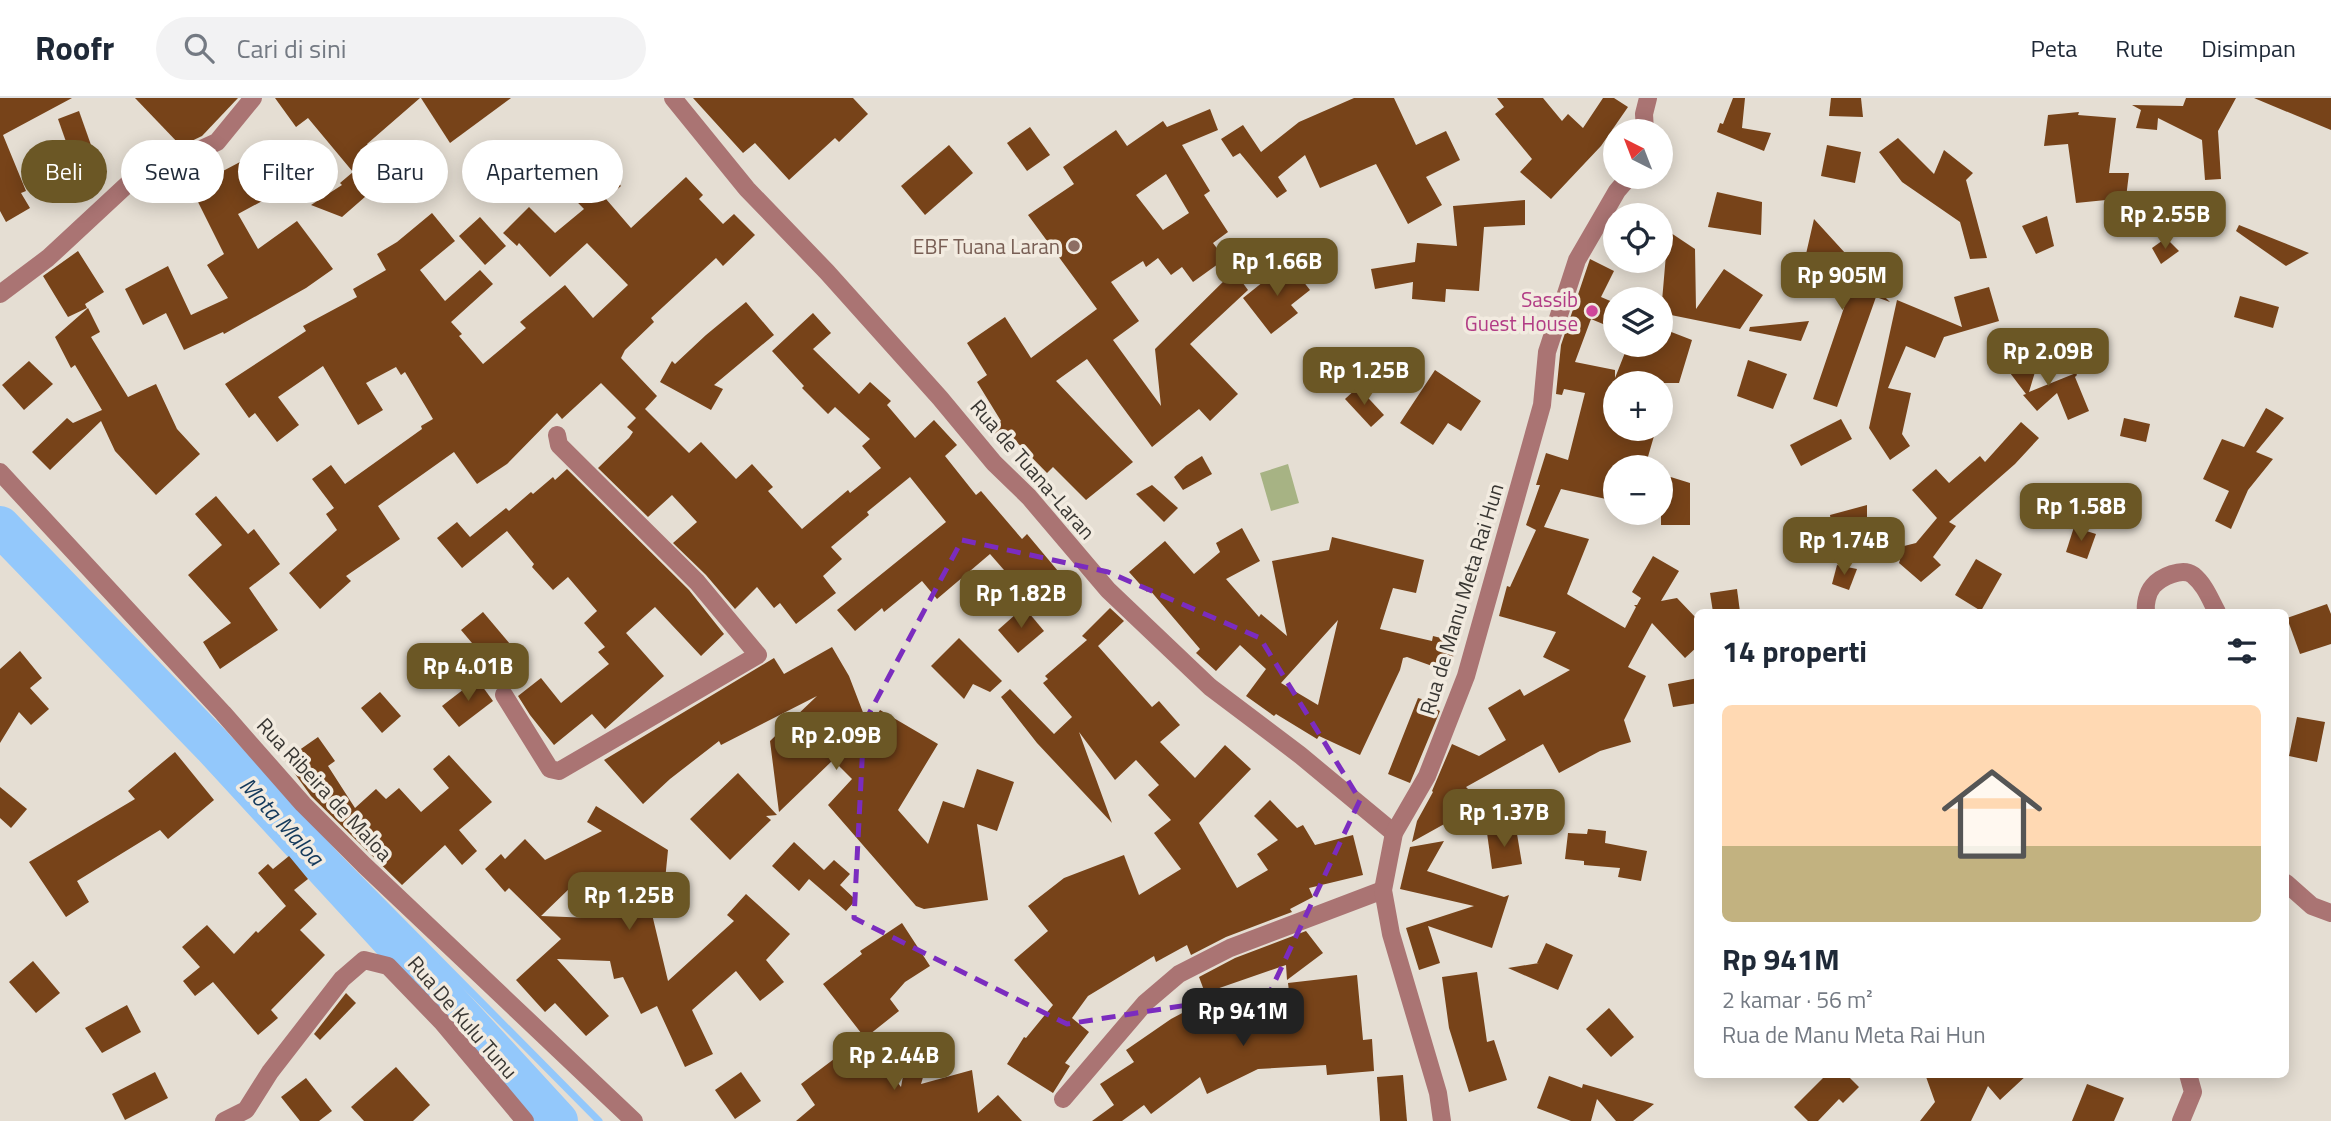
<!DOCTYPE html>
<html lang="id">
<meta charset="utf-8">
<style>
body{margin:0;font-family:"Titillium Web",sans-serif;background:#f2f2f3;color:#1f2937;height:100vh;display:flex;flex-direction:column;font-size:26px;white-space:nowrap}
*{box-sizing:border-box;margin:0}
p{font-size:23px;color:#747a83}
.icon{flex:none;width:38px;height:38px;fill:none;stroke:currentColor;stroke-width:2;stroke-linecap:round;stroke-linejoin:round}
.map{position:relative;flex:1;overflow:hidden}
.sheet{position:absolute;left:1694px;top:511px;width:595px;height:469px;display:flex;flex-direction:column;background:#fff;border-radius:10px;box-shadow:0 4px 18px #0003}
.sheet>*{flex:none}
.hud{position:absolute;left:21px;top:42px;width:665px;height:63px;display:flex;gap:14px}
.needle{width:46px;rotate:318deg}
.tools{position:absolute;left:1603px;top:21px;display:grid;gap:14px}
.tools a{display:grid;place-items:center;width:70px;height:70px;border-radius:50%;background:#fff;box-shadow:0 4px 18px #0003;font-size:35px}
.price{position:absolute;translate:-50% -60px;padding:0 16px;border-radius:14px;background:#6b5725;color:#fff;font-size:23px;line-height:46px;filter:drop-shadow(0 2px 4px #0008)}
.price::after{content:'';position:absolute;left:50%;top:42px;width:21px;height:16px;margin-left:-10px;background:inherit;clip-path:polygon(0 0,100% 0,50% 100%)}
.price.selected{background:#222;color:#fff}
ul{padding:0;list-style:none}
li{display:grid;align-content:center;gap:14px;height:371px;padding:0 28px}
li+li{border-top:2px solid #e0e1e3}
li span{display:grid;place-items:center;height:217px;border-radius:10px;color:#555}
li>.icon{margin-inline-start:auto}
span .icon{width:126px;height:126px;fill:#fffc;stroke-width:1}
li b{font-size:30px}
h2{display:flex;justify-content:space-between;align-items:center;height:84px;padding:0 28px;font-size:30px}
.chip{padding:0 24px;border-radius:32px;background:#fff;box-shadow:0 4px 18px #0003;font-size:24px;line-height:63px}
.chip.selected{background:#6b5725;color:#fff}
header{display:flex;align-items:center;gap:42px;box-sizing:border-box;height:98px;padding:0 35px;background:#fff;border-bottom:2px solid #e0e1e3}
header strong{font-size:33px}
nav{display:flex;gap:38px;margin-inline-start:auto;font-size:24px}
.search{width:490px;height:63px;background:#f2f2f3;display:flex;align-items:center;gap:18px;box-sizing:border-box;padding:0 24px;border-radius:38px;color:#747a83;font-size:26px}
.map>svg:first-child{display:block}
.green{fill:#a7b384}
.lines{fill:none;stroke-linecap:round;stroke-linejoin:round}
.stream{stroke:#93c8fb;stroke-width:7}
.river{stroke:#93c8fb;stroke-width:40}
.building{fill:#774319;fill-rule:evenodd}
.minor{stroke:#aa7473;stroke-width:18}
.marked{fill:none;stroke:#7b2cbf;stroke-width:5;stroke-dasharray:14 9;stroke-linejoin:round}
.education-dot{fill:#8d6e63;stroke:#f2ebe0;stroke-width:2.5}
.hotel-dot{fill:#d1479c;stroke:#f2ebe0;stroke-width:2.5}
.labels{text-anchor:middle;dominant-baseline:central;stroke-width:7;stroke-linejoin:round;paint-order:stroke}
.education-label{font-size:21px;fill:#785e54;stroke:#f2ebe0;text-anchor:end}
.hotel-label{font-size:21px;fill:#b23c85;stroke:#f2ebe0;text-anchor:end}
.street-label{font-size:21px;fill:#393733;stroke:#f2ebe0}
.water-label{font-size:23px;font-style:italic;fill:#13395b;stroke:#f2ebe0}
</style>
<header>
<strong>Roofr</strong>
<div class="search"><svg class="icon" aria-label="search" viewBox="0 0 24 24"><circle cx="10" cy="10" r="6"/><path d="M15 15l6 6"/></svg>Cari di sini</div>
<nav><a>Peta</a><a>Rute</a><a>Disimpan</a></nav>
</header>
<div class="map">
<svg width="2331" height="1023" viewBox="0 0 2331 1023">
<rect width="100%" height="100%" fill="#e5ded3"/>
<polygon class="green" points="1288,366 1299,405 1271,413 1260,375"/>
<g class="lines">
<polyline class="stream" points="0,418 599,1023"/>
<polyline class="river" points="0,428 213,648 558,1023"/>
</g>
<g class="building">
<polygon points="0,0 72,0 3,37 26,93 21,95 30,110 6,124 0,113"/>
<polygon points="135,0 238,0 202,38 181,48"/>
<polygon points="275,0 420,0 367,46 375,56 365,64 382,84 342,119 311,107 342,87 340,85 353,74 308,20 296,29"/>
<polygon points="421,0 511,0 450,45"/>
<polygon points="693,0 853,0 868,16 839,44 835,40 789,82 755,45 743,55"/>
<polygon points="1354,0 1394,0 1416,47 1446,33 1460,62 1426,79 1442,107 1408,126 1376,66 1320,90 1305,57 1278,79 1287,93 1277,100 1240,55 1233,59 1221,41 1243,27 1261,54 1299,24"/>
<polygon points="1497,0 1543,0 1562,23 1568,16 1583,30 1603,0 1614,0 1628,9 1601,48 1551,101 1520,74 1532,61 1495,16 1504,9"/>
<polygon points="1733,0 1745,0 1742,30 1771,35 1764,53 1717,34 1720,25 1723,26"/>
<polygon points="1831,0 1861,0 1863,19 1829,18"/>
<polygon points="2186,0 2236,0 2218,33 2221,81 2205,82 2202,42 2158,20 2157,32 2136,30 2141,12 2132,7 2183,8"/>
<polygon points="2255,0 2331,0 2331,32 2254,0"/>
<path d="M1210,11L1218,32L1182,47L1210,93L1204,97L1228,134L1213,145L1225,161L1193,184L1182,169L1171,177L1158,160L1146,169L1143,163L1111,184L1139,223L1113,242L1161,308L1155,251L1234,173L1248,192L1190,246L1238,296L1210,323L1199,311L1152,349L1087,261L1056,283L1133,364L1086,402L1053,369L1047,375L1011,338L1002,345L991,333L1001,323L977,284L987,277L967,245L1005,219L1031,260L1097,211L1028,117L1074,86L1063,69L1116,32L1127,48L1163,23L1167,29ZM1166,76L1189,115L1163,132L1136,97Z"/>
<polygon points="79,13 91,47 70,55 58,21"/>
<polygon points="2079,14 2078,17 2116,20 2109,75 2129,75 2126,100 2076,105 2068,46 2044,48 2048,17"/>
<polygon points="1030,29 1050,57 1027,73 1007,45"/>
<polygon points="1898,40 1934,76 1944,52 1973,75 1966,82 1987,160 1970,161 1960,124 1902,84 1879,54"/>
<polygon points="558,44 592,79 603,69 621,88 606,101 631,130 686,79 703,97 699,101 723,126 734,116 755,137 723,168 716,160 651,220 654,224 625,252 621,260 657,298 645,311 689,355 701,344 736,381 752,366 773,389 768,393 802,431 848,392 850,395 881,370 862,348 870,341 835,309 828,316 802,290 804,288 772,253 813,215 831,235 813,251 859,296 870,284 891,303 887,307 915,340 934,322 957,347 945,358 976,397 981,393 1022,441 1027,436 1068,485 1038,511 990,456 937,501 922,483 884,514 882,510 855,533 837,512 946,424 910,379 867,414 869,417 831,449 842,461 823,478 836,495 796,526 780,505 774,510 757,489 735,511 706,477 673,445 697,424 672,397 648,419 598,370 629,340 633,334 627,329 636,320 601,285 562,321 557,315 507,366 477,386 454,354 378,408 400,441 346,478 351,483 320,511 289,475 337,432 326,416 334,410 312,381 331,367 345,386 422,331 421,328 433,321 405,274 401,277 396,269 366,285 383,312 358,327 323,268 278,299 299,327 277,344 255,315 249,320 225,286 306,233 303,228 357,199 353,191 386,172 377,156 397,144 432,115 455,143 420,172 445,203 480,172 493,186 451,224 462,236 459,238 483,266 526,230 520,224 565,187 593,220 628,187 587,145 550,179 519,145 517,148 503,135 529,109 555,135 584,111 538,64"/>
<polygon points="949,47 973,75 925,117 901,88"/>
<polygon points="1827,47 1861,54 1855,85 1821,78"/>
<polygon points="268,49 296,101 274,91 277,95 238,116 258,151 297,123 333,171 306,190 224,236 223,234 184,252 166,215 143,227 125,191 168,168 191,217 228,200 207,167 224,156 192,92 187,74 220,63 223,73"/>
<polygon points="1717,94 1762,104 1761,137 1708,129"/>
<polygon points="1525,102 1525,127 1484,129 1479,193 1446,191 1445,204 1412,201 1413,184 1375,191 1371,171 1415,164 1417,145 1457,148 1453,108"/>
<polygon points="2047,118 2054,148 2036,156 2022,128"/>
<polygon points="480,119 506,148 485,167 459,138"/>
<polygon points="1814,121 1867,179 1880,186 1878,192 1890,204 1876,199 1837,309 1813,301 1851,189 1835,184 1806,156"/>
<polygon points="2239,127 2309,155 2286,168 2236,133"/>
<polygon points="1668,133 1695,151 1696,211 1724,171 1763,197 1740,231 1661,215"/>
<polygon points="2166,140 2179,153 2161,166 2152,150"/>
<polygon points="78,153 104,194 85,206 87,210 68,219 43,178"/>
<polygon points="1590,161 1614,173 1601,199 1615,205 1615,231 1591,221 1575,264 1615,272 1615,280 1628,247 1661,247 1661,230 1692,242 1679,285 1615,285 1615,331 1652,331 1650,337 1654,338 1645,369 1615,369 1615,403 1561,391 1544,429 1589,441 1567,496 1625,530 1636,509 1634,507 1637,507 1641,500 1632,494 1653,458 1679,473 1661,503 1677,500 1698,522 1698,548 1685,560 1652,525 1628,569 1646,578 1624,622 1631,644 1600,653 1559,675 1543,646 1466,689 1482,705 1412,744 1417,723 1433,694 1432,693 1452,646 1479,658 1506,642 1488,610 1520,591 1524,598 1570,572 1543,559 1556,534 1499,518 1507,488 1510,489 1536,432 1526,427 1540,387 1536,387 1546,355 1568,362 1585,295 1564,291 1562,297 1556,296 1561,247"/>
<polygon points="1288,164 1310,192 1291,207 1298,215 1271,236 1243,200"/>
<polygon points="1989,189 1999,223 1944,239 1935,260 1906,248 1888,290 1911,295 1902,336 1910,348 1890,362 1869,330 1897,202 1962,229 1954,199"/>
<polygon points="2240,198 2279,209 2273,230 2234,219"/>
<polygon points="746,204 774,237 714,287 723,291 711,312 660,284 672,263 675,266 706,237"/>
<polygon points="88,210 100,234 91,239 128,299 156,286 177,331 200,356 156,397 115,353 101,323 50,372 32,354 67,320 73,325 102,312 75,267 71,270 55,239"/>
<polygon points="1809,223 1801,243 1749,233 1750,229"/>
<polygon points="2010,257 2038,264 2029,294 2076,275 2077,277 2075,279 2089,313 2068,322 2057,295 2037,313 2023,297 2026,296 2007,271"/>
<polygon points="1748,262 1787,276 1773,311 1737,298"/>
<polygon points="29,263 53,286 24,312 2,287"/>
<polygon points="1435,272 1481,303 1461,333 1448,325 1433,347 1400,325"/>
<polygon points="1358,289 1384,317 1371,329 1345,301"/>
<polygon points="2266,310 2284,320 2256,354 2273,361 2248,392 2231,431 2215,423 2229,393 2203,381 2222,341 2244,349"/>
<polygon points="2124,320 2150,326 2146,344 2120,338"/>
<polygon points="1841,321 1852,341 1801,368 1790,347"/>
<polygon points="2021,324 2039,340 2015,366 1949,424 1956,428 1933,459 1941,467 1921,484 1899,465 1904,448 1916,445 1937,420 1912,392 1936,371 1949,385 1980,358 1985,364"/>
<polygon points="1202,358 1212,376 1183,392 1174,379 1186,368"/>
<polygon points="567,371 689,492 724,536 701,558 655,509 626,535 664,578 605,631 592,616 554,647 530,617 518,598 541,580 561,605 609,566 598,554 605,549 584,525 597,513 568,479 553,492 532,469 534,466 507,433 462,470 437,440 457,424 470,439 506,410 509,413 531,394 533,396 553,379 555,382"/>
<polygon points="1661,376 1690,385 1690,427 1661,427"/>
<polygon points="1152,387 1178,410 1164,424 1136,396"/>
<polygon points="216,398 248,436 254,431 280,466 249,490 278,532 220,571 203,544 231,525 188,477 222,447 195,416"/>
<polygon points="1867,407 1867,435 1834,444 1830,417"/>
<polygon points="2074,429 2096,436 2087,461 2066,454"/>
<path d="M1242,430L1260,463L1226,481L1259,519L1261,516L1287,538L1272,463L1329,452L1332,439L1424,462L1416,495L1393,490L1380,531L1432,543L1433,538L1457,544L1449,574L1407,559L1403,560L1400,572L1360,657L1319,638L1317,641L1276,616L1274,618L1246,598L1266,571L1240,547L1216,573L1196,555L1200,551L1149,491L1147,494L1129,474L1165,443L1194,476L1220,454L1216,445ZM1338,522L1318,607L1281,585Z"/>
<polygon points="1976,461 2002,476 1981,513 1955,497"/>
<polygon points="1837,467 1857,471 1849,492 1832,486"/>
<polygon points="1737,491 1740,514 1713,514 1710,495"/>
<polygon points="2327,506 2331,516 2331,546 2300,556 2287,520"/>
<polygon points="1024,509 1044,533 1018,555 998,532"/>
<polygon points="1110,510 1124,523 1098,548 1152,609 1159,603 1180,627 1160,644 1195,680 1225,647 1251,671 1199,725 1237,790 1268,772 1257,756 1278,742 1254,718 1270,702 1297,730 1303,727 1315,747 1353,737 1363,777 1309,790 1313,799 1290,811 1292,814 1226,839 1191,857 1187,847 1156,864 1154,858 1088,898 1072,920 1089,934 1065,965 1070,968 1053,995 1007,966 1024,939 1026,940 1053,907 1014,862 1048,833 1028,808 1064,780 1124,757 1139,797 1181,771 1154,735 1171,722 1148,697 1159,687 1136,662 1115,682 1079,634 1112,725 1037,645 1001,599 1010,591 1054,636 1072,619 1043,585 1048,581 1045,578 1087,542 1082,538"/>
<polygon points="483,514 510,546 488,564 461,532"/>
<polygon points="959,540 1002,583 990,594 973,586 964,601 931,568"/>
<polygon points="832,549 849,578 869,630 880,612 938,646 898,712 928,746 943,703 964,710 977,671 1014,684 997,733 977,726 988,802 924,811 916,808 828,707 852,681 833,662 779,714 770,643 817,598 721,647 719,643 670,681 643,706 604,662 774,560 784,576"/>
<polygon points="20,553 42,580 30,590 49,611 31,627 19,614 0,645 0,571"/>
<polygon points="1698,580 1698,605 1673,609 1668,586"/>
<polygon points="477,581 493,603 459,629 442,608"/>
<polygon points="380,594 401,618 382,635 361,610"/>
<polygon points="1418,600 1440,606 1438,612 1440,613 1410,685 1388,676"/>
<polygon points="2297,619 2325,624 2317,664 2289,658"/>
<polygon points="318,639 335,663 328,668 355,710 376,691 386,701 399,690 421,714 449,690 433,671 449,657 492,704 459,732 477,753 462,767 445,747 402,787 311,698 285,662"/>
<polygon points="175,654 214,702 168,741 160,732 77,783 89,804 66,819 29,764 135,701 128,693"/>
<polygon points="738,675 777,717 766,718 771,722 730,762 690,721"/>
<polygon points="0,689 27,711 11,730 0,720"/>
<path d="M596,708L668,752L662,813L651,812L668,883L734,823L727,817L746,796L790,836L766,862L784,884L760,903L736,873L692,912L713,956L685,969L657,908L641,916L623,879L614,881L610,863L557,861L609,918L586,938L555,905L545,914L516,882L561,841L509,790L505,794L485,771L501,756L505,761L525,741L545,762L602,733L587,724ZM595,776L610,808L592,820L541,818L572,788Z"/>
<polygon points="1516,730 1522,766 1492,771 1487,735"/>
<polygon points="1588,731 1606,733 1605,745 1647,753 1641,783 1618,779 1620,770 1584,767 1584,763 1565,761 1568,735 1587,736"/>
<polygon points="1444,743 1427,773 1504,799 1509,797 1492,850 1428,828 1440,865 1419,872 1406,830 1474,808 1400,791 1410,749"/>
<polygon points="794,744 824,772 834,762 850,776 840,787 856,802 846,813 809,781 799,793 772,768"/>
<polygon points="289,758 308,781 294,792 317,816 300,832 325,857 271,912 278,920 258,937 213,884 195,898 183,883 200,869 182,849 207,827 234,856 256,833 258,835 286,808 258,775 268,766 273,771"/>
<polygon points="902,825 930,868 905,884 890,901 899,913 865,940 823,886 862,856 860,853"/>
<polygon points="1306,833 1323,855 1287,882 1286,867 1205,895 1199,879 1235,860"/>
<polygon points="1546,845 1573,857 1558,892 1508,870 1539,865 1537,865"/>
<polygon points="33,863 60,895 36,915 9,884"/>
<polygon points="1477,874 1487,944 1494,942 1507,982 1469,994 1449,930 1442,879"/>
<polygon points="1357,877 1363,942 1372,941 1374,973 1327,977 1326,967 1258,971 1207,996 1200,979 1151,1016 1144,1007 1122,1023 1092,1023 1114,1007 1100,986 1134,964 1126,952 1171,921 1203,904 1219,936 1293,930 1288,885"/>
<polygon points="346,895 356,905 320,942 314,936"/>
<polygon points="127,907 141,934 102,955 85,930"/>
<polygon points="1609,910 1634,939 1611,959 1586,931"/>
<polygon points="863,939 901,989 908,951 913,945 923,944 928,949 930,956 921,986 972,972 978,1015 998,997 1022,1023 796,1023 815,1007 801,986"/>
<polygon points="396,969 430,1007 413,1023 364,1023 351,1009"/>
<polygon points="155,974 168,1000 125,1022 112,996"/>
<polygon points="741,974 761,1003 735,1021 715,992"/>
<polygon points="1827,976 1846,976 1859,989 1843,1005 1839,1001 1818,1023 1808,1023 1794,1009"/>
<polygon points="1925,976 2028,976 2000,1002 1988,988 1971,1023 1920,1023 1935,1004"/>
<polygon points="1403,977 1407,1023 1380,1023 1377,979"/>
<polygon points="1549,978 1582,990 1583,986 1654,1006 1633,1023 1616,1023 1597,1001 1591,1023 1571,1023 1537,1010"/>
<polygon points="306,980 332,1013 319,1023 300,1023 281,999"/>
<polygon points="2087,986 2124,1000 2114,1023 2072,1023"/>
</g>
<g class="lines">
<g class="minor">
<polyline points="673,0 747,91 827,174 940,300 994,365 1029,399 1108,492 1210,589 1300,657 1394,735"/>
<polyline points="1645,33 1644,16 1648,0"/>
<polyline points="0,196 48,160 131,83 217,44 253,0"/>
<polyline points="0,374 223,615 303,706 364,767 634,1023"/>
<path d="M2146,514C2145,507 2147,495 2153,488C2161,479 2182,469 2193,477C2205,487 2210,501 2217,514"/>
<polyline points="504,597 550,671 559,673 758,557 697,484 559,347 557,337"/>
<polyline points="2286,785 2312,808 2331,815"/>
<polyline points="1063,1001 1145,905 1179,876 1230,850 1383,792"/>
<polyline points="224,1023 246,1012 270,974 342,881 364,862 388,868 442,924 525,1023"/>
<polyline points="1442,1023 1438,995 1391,836 1383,792 1394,735 1427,678 1466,578 1542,307 1547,254 1577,162 1617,93 1629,79"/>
<polyline points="2181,1023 2193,994 2188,976"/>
</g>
</g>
<path class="marked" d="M962,442L1108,474L1260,540L1360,702L1270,894L1067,926L854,820L864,625Z"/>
<circle class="education-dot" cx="1074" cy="148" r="7"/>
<circle class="hotel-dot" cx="1592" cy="213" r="7"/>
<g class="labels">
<g class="education-label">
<text x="1060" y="148">EBF Tuana Laran</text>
</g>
<g class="hotel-label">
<text x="1578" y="201">Sassib<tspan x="1578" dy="24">Guest House</tspan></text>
</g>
<g class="street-label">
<text transform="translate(1033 371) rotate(49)">Rua de Tuana-Laran</text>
<text transform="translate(1461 501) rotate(-73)">Rua de Manu Meta Rai Hun</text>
<text transform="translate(325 691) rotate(47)">Rua Ribeira de Maloa</text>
<text transform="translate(463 919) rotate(49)">Rua De Kulu Tunu</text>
</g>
<g class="water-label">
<text transform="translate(282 723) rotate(47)">Mota Maloa</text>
</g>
</g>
</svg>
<div class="tools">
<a><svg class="needle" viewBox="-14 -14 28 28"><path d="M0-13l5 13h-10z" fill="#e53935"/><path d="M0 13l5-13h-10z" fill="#747a83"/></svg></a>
<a><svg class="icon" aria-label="locate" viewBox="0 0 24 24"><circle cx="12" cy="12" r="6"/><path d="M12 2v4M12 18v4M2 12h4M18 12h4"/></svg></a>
<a><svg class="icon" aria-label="layers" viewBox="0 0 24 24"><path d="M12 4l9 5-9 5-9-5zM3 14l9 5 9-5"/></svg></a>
<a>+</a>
<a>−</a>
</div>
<b class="price" style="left:2165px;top:153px">Rp 2.55B</b>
<b class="price" style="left:1277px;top:200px">Rp 1.66B</b>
<b class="price" style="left:1842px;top:214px">Rp 905M</b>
<b class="price" style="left:2048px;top:290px">Rp 2.09B</b>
<b class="price" style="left:1364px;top:309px">Rp 1.25B</b>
<b class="price" style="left:2081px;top:445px">Rp 1.58B</b>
<b class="price" style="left:1844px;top:479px">Rp 1.74B</b>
<b class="price" style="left:1021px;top:532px">Rp 1.82B</b>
<b class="price" style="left:468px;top:605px">Rp 4.01B</b>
<b class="price" style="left:836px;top:674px">Rp 2.09B</b>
<b class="price" style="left:1504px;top:751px">Rp 1.37B</b>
<b class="price" style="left:629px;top:834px">Rp 1.25B</b>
<b class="price selected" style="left:1243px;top:950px">Rp 941M</b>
<b class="price" style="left:894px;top:994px">Rp 2.44B</b>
<div class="hud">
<a class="chip selected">Beli</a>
<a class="chip">Sewa</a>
<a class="chip">Filter</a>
<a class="chip">Baru</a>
<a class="chip">Apartemen</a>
</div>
<section class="sheet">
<h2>14 properti<svg class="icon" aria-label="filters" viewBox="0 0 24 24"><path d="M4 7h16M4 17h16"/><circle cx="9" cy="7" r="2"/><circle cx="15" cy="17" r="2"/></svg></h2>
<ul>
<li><span style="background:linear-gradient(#ffd9b3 65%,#c2b280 0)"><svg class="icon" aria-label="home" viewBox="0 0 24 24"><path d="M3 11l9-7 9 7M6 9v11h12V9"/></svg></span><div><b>Rp 941M</b><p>2 kamar · 56 m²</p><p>Rua de Manu Meta Rai Hun</p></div></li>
</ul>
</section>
</div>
